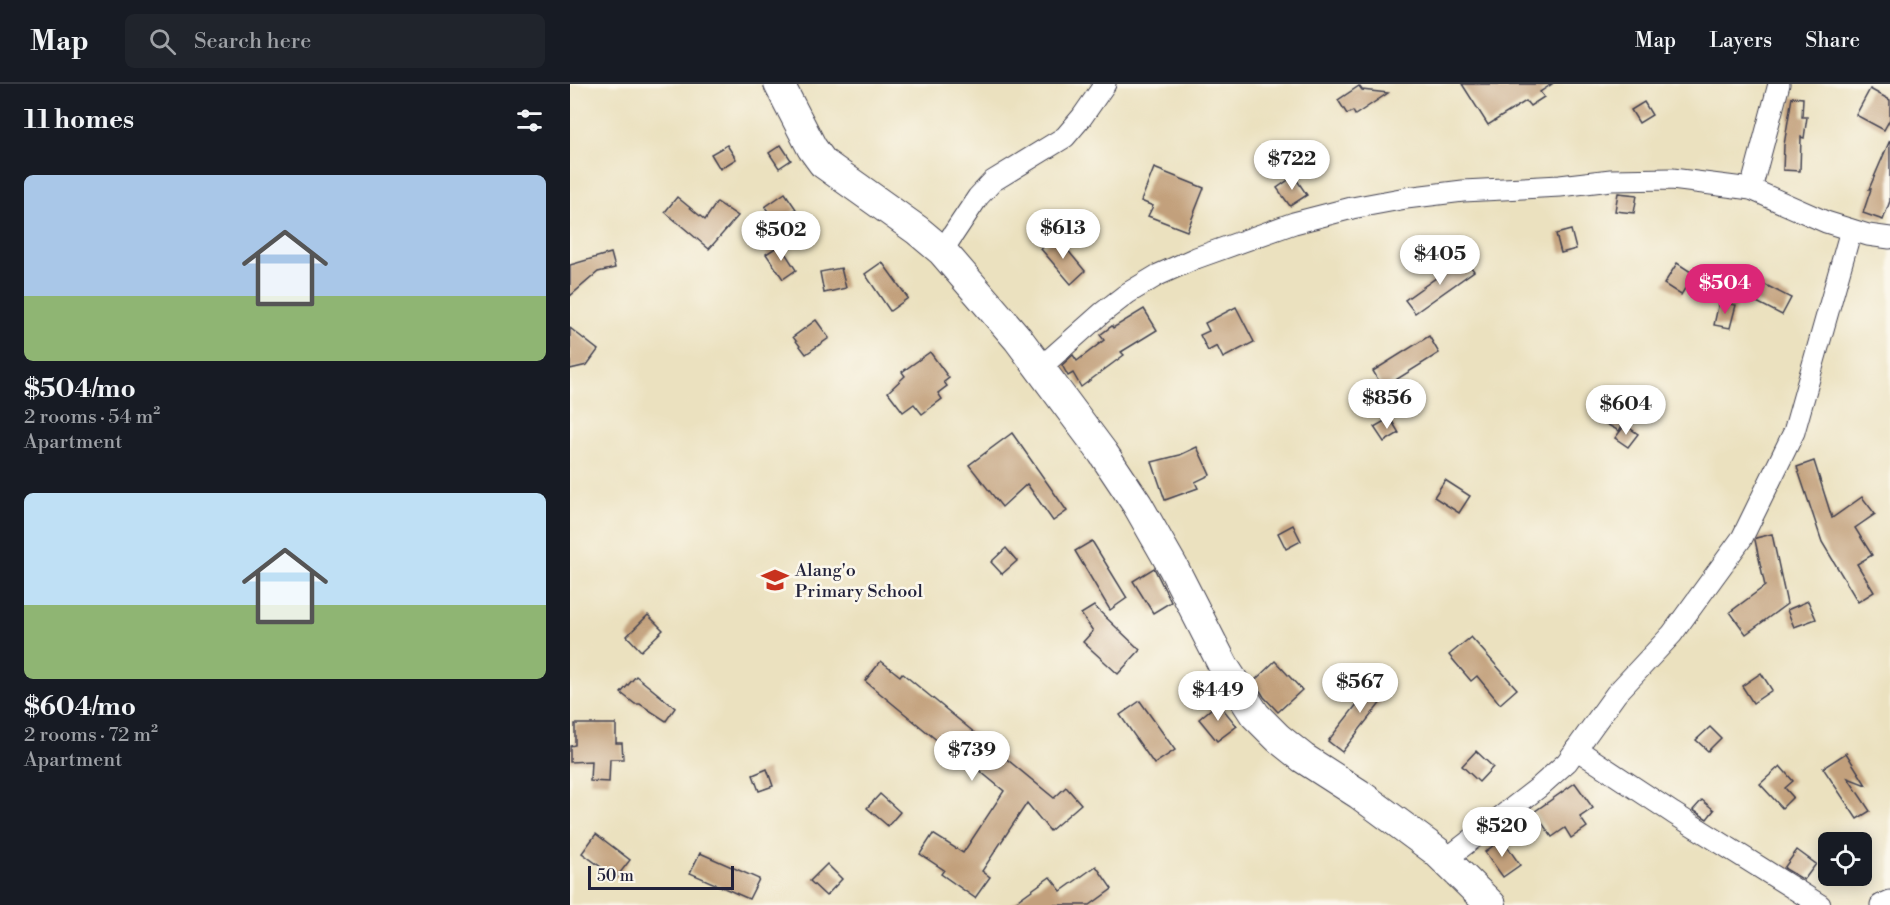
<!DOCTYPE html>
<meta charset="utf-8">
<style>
body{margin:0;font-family:"Libre Bodoni",serif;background:#20242c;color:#f1f3f6;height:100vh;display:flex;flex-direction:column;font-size:22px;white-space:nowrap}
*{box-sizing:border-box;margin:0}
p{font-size:20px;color:#9ea1a6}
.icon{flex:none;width:33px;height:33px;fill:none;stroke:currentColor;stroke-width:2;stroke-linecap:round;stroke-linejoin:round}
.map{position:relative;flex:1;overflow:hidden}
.panel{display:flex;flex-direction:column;background:#171b24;width:570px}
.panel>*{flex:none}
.fabs{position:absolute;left:1248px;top:748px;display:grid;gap:12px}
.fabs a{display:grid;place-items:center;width:54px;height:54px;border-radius:9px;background:#171b24;box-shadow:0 3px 15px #0003;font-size:30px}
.scale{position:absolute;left:18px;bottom:15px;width:146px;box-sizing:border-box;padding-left:6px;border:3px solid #22223b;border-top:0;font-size:16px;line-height:21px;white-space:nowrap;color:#22223b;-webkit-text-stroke:4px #fbf7ec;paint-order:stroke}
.price{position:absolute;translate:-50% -51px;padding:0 14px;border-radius:21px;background:#fff;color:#222;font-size:20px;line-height:39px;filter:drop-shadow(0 2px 3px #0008)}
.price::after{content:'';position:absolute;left:50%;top:36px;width:18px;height:14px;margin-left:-9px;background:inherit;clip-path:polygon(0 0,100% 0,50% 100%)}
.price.active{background:#db2777;color:#fff}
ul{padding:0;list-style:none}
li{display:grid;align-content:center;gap:12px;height:318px;padding:0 24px}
li span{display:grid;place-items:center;height:186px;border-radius:9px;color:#555}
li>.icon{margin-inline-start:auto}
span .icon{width:108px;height:108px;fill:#fffc;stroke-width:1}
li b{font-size:26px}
h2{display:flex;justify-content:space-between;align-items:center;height:72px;padding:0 24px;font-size:26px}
header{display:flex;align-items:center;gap:36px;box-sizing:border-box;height:84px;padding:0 30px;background:#171b24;border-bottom:2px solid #363941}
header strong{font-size:28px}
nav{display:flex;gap:33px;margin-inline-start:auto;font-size:21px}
.search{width:420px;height:54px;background:#20242c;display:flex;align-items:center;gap:15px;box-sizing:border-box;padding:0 21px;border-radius:9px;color:#9ea1a6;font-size:22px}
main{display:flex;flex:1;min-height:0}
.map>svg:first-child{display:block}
.building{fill:#c2a07c}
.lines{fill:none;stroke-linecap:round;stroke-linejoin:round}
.street-casing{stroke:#403f4f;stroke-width:23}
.secondary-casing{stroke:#403f4f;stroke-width:32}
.street{stroke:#fff;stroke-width:21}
.secondary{stroke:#fff;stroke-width:30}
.labels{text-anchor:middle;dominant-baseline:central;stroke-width:5;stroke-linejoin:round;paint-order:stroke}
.poi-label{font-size:18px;fill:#22223b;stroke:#fbf7ec;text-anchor:start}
</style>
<header>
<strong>Map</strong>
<div class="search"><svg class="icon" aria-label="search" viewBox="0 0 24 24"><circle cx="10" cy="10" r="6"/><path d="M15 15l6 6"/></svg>Search here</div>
<nav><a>Map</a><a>Layers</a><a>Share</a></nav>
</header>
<main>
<section class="panel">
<h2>11 homes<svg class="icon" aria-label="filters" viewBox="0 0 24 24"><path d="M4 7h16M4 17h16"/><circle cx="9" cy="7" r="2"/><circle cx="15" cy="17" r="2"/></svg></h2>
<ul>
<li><span style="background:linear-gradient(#a9c7e8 65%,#8fb573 0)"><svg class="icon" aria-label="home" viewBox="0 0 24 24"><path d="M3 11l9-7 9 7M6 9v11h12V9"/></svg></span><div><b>$504/mo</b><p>2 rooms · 54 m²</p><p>Apartment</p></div></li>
<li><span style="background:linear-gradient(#bfe0f5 60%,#8fb573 0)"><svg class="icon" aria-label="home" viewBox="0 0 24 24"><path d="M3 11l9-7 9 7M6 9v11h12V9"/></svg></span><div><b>$604/mo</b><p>2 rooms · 72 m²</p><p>Apartment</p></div></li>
</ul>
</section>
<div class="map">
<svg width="1320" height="821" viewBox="0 0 1320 821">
<rect width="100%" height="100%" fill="#fbf7ec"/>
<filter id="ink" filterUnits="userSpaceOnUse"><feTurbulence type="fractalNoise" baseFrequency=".0167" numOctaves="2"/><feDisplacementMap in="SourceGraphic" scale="12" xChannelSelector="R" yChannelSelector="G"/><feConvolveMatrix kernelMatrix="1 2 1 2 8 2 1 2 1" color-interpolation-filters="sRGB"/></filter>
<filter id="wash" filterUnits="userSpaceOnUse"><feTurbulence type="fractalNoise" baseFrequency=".008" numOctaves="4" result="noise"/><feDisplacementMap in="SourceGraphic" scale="24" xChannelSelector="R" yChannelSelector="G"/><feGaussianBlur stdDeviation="1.35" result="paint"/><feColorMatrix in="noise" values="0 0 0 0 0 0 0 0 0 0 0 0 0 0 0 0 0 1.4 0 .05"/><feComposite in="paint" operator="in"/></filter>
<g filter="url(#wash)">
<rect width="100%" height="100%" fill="#ebe1bf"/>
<g id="blocks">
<g class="building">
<polygon points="892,0 982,0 970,8 974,13 960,22 956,17 918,41"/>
<polygon points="789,2 792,6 818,9 785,31 783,27 777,30 768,16"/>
<polygon points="1300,5 1320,16 1320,35 1314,46 1286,31"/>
<polygon points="1222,13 1233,14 1232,33 1237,33 1234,54 1231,53 1230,87 1213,86 1214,61"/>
<polygon points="1074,18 1082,31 1069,39 1061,26"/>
<polygon points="1320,56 1320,117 1313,136 1293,129 1301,105 1299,105"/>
<polygon points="157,61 166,75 150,85 141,70"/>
<polygon points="211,61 221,76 209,84 199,69"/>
<polygon points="584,84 634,104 617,147 578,132 583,122 571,117"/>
<polygon points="724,92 737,111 720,122 707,104"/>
<polygon points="215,109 226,125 206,139 195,123"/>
<polygon points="1048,109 1067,111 1064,129 1045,127"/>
<polygon points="107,113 135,136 147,118 168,132 139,165 95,128"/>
<polygon points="1001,146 1006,165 991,169 986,150"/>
<polygon points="486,152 515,187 501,200 471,165"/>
<polygon points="210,161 226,186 213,195 196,170"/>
<polygon points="41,169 45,184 28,188 0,212 0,181"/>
<polygon points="894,174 904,187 845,229 835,216"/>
<polygon points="312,178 338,214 320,227 295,190"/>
<polygon points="1107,179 1124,190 1111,211 1094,200"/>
<polygon points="271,184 276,204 254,209 250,188"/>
<polygon points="1180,193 1221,214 1212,231 1171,210"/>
<polygon points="1149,218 1166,221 1160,244 1144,241"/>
<polygon points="666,223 684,258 653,274 647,262 638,267 630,251 639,247 635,239"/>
<polygon points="574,225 587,246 551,268 554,271 511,303 503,289 498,292 492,281 503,271 507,277 534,256 530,251 542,242 543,244"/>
<polygon points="246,236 259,254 236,270 223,253"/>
<polygon points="0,244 28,266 17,281 0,285"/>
<polygon points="859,252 869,269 813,304 803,287"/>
<polygon points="360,268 379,294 374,298 377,302 368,309 372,315 352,330 344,320 333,328 318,308 335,292 332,288"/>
<polygon points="1040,310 1063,321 1049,347 1027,335"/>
<polygon points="820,334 829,349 814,358 804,343"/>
<polygon points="1055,341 1068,350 1058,363 1045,354"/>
<polygon points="442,349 497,427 483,437 457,400 432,423 399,381"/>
<polygon points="627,363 640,391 625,398 628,404 595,416 582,378 610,371"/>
<polygon points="1244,377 1262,434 1292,413 1305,430 1285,444 1302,471 1287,480 1304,508 1288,518 1252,458 1227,383"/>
<polygon points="875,396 900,412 889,429 864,413"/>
<polygon points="723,441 731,457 716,465 708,449"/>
<polygon points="1202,450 1217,520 1176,550 1160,528 1195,502 1185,456 1186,454"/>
<polygon points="522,457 557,514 540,526 505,467"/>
<polygon points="436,464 447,477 432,490 421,478"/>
<polygon points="584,484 601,518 583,529 563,497"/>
<polygon points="1238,517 1246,535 1224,543 1217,526"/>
<polygon points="524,522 570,566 548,590 513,558 523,547 511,530"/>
<polygon points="78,531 93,546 71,567 57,552"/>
<polygon points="901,553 947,605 930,620 907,592 901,597 879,571"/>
<polygon points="311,577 330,592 332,589 484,714 496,703 511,720 480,747 457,719 412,787 420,793 405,814 371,790 374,786 350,770 363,750 393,769 434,707 405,683 403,686 295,597"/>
<polygon points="705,577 732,606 708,628 694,613 684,597"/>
<polygon points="1191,589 1202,606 1183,619 1172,602"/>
<polygon points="66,592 105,624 96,637 70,620 65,620 51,609"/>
<polygon points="809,592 823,603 772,668 758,657"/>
<polygon points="570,617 605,666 584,680 550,631"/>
<polygon points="648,619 667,642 647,657 629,635"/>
<polygon points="5,640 46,640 46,659 52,659 53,675 40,675 39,698 20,697 21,677 0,678 0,662 5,661"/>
<polygon points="1140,643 1151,654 1138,667 1126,656"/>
<polygon points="906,667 923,683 909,698 892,682"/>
<polygon points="1276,669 1296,701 1278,694 1300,727 1287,735 1253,684"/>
<polygon points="1210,682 1223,697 1215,704 1223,713 1212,724 1190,700"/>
<polygon points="197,685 203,702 189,707 183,691"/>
<polygon points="1005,699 1023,724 1010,733 1017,743 1001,754 995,744 982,753 964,728"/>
<polygon points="310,710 330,728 318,742 297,724"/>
<polygon points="1132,716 1144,726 1137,735 1123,726"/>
<polygon points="26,750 60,776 46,794 12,769"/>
<polygon points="932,755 950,781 933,793 915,768"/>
<polygon points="1227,766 1246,780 1234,796 1214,784"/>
<polygon points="130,769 189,795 179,815 120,789"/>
<polygon points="257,780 272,795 256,812 240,797"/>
<polygon points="526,782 542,805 520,821 441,821 480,793 491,807"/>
</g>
</g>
</g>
<g filter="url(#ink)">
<use href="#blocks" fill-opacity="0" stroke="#403f4f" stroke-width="1.5"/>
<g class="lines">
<defs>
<g id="street">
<polyline points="1181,105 1209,0"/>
<polyline points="372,167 408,113 423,97 495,53 512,33 535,0"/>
<polyline points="470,284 532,229 558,209 588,191 626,174 724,139 782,124 836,114 893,107 990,102 1041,96 1102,95 1181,105 1256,138 1298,151 1320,154"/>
<polyline points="1006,665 1103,729 1250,821"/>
<polyline points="875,776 968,704 997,678 1046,610 1102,550 1172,454 1224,348 1281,146"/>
<polyline points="1311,821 1320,817"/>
</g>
<polyline id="secondary" points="209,0 242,64 253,79 347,146 372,167 448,255 533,369 567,420 603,483 654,583 685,631 708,654 733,674 789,710 866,767 921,821"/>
</defs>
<use href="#street" class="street-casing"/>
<use href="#secondary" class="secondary-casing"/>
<use href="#street" class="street"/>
<use href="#secondary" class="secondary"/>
</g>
</g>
<defs>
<symbol id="school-bare" viewBox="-9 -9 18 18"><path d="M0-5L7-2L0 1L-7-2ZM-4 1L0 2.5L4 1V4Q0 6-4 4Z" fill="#c8321e" stroke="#fbf7ec" stroke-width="2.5" paint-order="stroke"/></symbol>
</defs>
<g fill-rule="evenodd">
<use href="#school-bare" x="186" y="477" width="38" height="38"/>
</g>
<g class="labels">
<g class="poi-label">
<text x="225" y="486">Alang'o<tspan x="225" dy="21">Primary School</tspan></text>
</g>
</g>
</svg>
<div class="fabs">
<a><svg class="icon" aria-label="locate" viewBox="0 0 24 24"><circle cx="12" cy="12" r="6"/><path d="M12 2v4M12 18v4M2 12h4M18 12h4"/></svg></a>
</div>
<div class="scale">50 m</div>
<b class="price" style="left:722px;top:107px">$722</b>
<b class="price" style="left:493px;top:176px">$613</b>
<b class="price" style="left:211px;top:178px">$502</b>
<b class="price" style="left:870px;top:202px">$405</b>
<b class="price active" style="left:1155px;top:231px">$504</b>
<b class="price" style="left:817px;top:346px">$856</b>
<b class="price" style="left:1056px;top:352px">$604</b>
<b class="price" style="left:790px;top:630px">$567</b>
<b class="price" style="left:648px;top:638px">$449</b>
<b class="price" style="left:402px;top:698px">$739</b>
<b class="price" style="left:932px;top:774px">$520</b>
</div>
</main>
